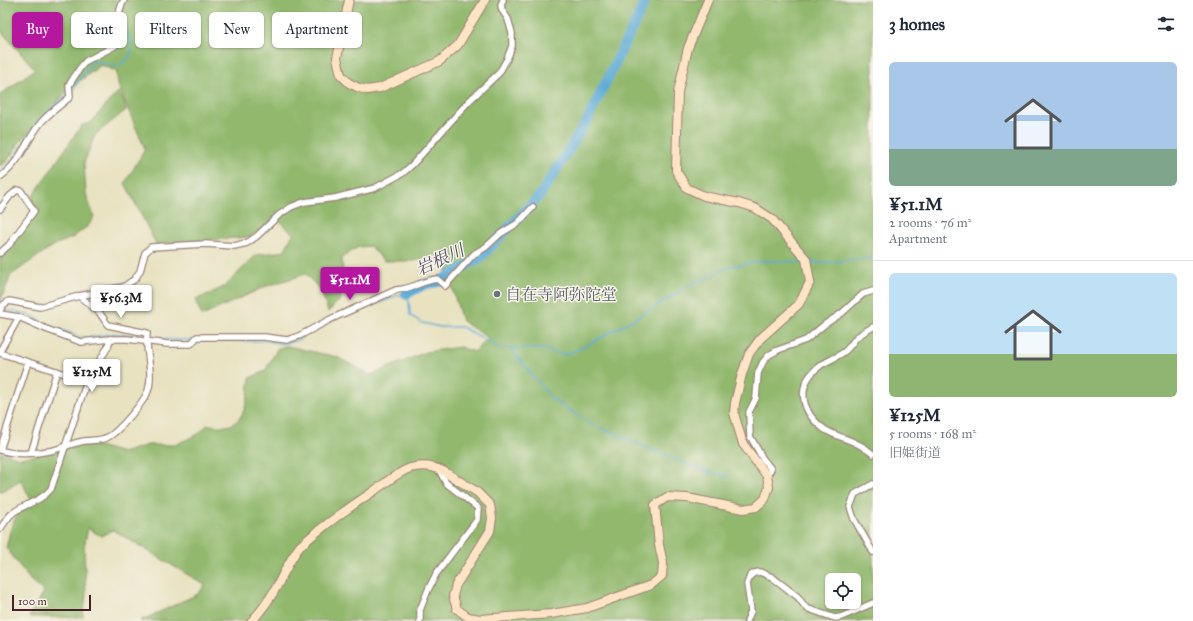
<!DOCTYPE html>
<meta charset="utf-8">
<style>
body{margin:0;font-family:"IM FELL Great Primer","Noto Serif JP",serif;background:#f6f6f7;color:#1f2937;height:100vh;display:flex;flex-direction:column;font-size:15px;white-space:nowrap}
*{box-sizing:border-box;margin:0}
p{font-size:13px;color:#747a83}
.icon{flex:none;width:22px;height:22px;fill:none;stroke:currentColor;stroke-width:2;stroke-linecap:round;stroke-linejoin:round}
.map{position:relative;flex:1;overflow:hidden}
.side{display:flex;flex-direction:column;background:#fff;width:320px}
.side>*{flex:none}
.hud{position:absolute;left:12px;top:12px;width:380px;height:36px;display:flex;gap:8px}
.fabs{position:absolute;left:825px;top:573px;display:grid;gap:8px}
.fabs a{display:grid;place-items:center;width:36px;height:36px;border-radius:6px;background:#fff;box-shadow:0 1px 3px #0004;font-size:20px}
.scale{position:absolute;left:12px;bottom:10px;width:79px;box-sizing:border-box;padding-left:4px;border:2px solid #4a1f2b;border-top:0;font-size:11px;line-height:14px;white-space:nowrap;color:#4a1f2b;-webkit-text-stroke:3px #f7f3e8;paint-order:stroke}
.price{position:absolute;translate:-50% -34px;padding:0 9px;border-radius:4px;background:#fff;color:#222;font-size:13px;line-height:26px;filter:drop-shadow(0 1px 2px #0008)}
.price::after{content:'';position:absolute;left:50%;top:24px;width:12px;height:9px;margin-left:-6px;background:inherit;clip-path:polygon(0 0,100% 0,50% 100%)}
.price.active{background:#b5179e;color:#fff}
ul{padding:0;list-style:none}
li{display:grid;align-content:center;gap:8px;height:212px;padding:0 16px}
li+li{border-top:1px solid #e0e1e3}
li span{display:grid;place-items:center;height:124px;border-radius:6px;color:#555}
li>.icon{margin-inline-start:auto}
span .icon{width:72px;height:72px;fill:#fffc;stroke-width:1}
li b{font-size:17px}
h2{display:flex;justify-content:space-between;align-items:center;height:48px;padding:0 16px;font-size:17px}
.pill{padding:0 14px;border-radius:6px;background:#fff;box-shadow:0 1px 3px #0004;font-size:14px;line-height:36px}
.pill.active{background:#b5179e;color:#fff}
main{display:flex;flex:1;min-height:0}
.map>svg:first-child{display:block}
.forest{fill:#91b86d;stroke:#6e6c4c;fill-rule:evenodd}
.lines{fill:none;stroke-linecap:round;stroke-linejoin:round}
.stream{stroke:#5dabd7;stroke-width:1.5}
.river{stroke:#5dabd7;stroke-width:10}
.street-casing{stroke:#998076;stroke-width:8}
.secondary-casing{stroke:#998076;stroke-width:10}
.street{stroke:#fff;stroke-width:5.5}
.secondary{stroke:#ffe4c6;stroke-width:8}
.worship-dot{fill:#6b7280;stroke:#f7f3e8;stroke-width:1.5}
.labels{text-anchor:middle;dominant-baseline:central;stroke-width:3;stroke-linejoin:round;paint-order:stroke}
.worship-label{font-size:16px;fill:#5b616d;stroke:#f7f3e8;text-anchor:start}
.water-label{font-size:17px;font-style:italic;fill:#515067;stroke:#f7f3e8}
</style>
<main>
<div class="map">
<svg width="873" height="621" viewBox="0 0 873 621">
<rect width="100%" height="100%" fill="#f7f3e8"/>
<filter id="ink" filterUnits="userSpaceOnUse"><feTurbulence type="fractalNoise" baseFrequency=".025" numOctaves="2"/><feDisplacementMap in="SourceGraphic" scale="8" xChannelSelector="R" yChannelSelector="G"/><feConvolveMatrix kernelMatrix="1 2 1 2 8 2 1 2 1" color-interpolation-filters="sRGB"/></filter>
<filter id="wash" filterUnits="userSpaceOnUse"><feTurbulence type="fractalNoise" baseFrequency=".012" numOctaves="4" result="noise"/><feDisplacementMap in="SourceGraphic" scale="16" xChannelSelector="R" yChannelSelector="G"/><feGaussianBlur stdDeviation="0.9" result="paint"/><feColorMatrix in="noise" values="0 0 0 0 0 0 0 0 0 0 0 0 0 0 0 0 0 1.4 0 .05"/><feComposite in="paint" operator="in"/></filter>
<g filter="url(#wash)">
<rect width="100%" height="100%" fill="#e8e2c1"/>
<g class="forest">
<path d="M0,0H873V621H140L198,594L205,585L113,530L101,536L88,528L84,547L86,596L83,617H29L44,592L31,581L6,548C11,528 12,514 32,502L21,480L0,492V452L20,458L87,445L99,446L122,453L148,445H175L198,434L207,425C213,425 220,427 226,426C247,423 248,394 250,378L265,371L278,348L287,346L337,357L371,375L426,352L460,347L474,352L488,338L462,321L442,254L413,261H384L370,246L358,247L342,258L344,285L339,301L328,312L321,291L306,274L264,287L202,316L195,300L224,287L256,255L284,251L293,234L276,218L250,237L156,244L125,183L145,149L119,88L116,71L101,65L69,89L19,143L7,161L0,166V95L35,69L0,30ZM832,580H854V602H832Z"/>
<polygon points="118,92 124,102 126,110 95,135 84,163 86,194 94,217 88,226 72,238 54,245 11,275 0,302 0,252 31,222 33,196 82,125 90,123"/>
</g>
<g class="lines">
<g class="stream">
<path d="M72,91L92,62C101,59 107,67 116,66C117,66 121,64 122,63C141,54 127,31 121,16"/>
<polyline points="49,110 68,94"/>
<path d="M0,172C20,159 27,130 45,114"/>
<polyline points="810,262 821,263 868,258 873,257"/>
<polyline points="363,307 385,301 397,295 406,294 409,302 410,315 422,323 440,327 462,327 500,348 542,349 564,355 586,346 631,321 692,284 728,267 762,261 804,262"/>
<polyline points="2,310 14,311 30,315 45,324 80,337 87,338 113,334 144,336"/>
<polyline points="148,337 170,340 192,340"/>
<polyline points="196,340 268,341 284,344 297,340 303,337"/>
<polyline points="511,349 552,399 591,424 677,460 709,472 730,477"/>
</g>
<polyline class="river" points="406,294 425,284 438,282 479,259 541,194 587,121 646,0"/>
</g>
</g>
<g filter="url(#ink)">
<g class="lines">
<defs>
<g id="street">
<path d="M0,177C19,164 26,142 39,125C47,114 60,106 70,97L69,85L80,68L86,61L115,46C119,31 116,13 124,0"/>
<polyline points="0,209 10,196 17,190 21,191 34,211 9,245 0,253"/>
<polyline points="0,310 3,305 9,301 40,307 79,296 123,287 135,279 140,271 145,253 151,247 205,244 234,246 247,243 257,236 279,215 291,207 304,202 335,198 375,188 403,173 413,164 469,101 499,73 507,59 512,46 512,33 508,19 502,10 501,5 503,0"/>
<path d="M0,314L19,317L46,329L81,342L110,339H127L168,344H191L197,337H264L287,340L299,336L331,319L396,290C413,289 421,281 437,279L445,286L474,254L486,247L500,234L518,223L533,207"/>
<path d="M873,327C867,330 862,333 857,337C853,341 850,347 845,351C838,357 829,360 821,365C795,384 800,411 824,429C836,437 851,439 863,447C867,449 870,452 873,454"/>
<polyline points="0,351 19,317"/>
<polyline points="0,353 87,381"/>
<path d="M0,450C15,455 33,454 49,451C61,449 72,443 84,441C91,440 101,441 108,437C118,432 144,402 148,391C154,373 145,352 147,333L108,325L99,312L79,296"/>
<polyline points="0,450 28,362"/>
<polyline points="31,453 57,371"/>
<polyline points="767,476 771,469 763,459 750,436 749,412 756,398 758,373 763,362 769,355 778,350 806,340 824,325 842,313 863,294 873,291"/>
<polyline points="873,484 855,494 850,507 854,519 873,552"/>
<path d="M0,529C4,524 8,516 14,512C27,503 40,502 51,489L87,381L108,347L110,339"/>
<polyline points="420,621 420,610 428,590 436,574 477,520 478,508 446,483 438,468"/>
<polyline points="747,621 751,611 747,584 750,576 754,573 760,572 772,577 798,597 806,608 835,618 841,617 873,603"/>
</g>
<g id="secondary">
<polyline points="349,0 337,58 341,75 349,83 359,88 367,90 380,88 440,61 458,45 485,0"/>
<path d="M252,621C261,611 269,600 276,588C284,573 290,559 300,546C323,526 348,508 374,491C385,483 397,473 410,468C421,465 433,466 443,471L477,492L490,505L492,518L490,531L456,585L453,596L457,609L468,617L480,619L551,614L587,608L623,595L651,585L662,576L663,563L659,545L655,505L667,497L687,498L743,509L756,507L765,499L769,487L767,476L743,444L734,413L735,403L742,374L749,354L760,339L799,304L810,282L806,259L772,219L755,208L739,203L704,196L687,188L676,171L678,92L688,48L708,0"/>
</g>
</defs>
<use href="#street" class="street-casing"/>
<use href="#secondary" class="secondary-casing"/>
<use href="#street" class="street"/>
<use href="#secondary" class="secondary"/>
</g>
</g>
<circle class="worship-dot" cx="497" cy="294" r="4"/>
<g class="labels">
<g class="worship-label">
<text x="505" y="294">自在寺阿弥陀堂</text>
</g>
<g class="water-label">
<text transform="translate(440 260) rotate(-25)">岩根川</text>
</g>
</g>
</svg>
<div class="fabs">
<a><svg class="icon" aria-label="locate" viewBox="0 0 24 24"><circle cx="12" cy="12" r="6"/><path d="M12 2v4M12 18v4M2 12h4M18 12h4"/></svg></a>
</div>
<div class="scale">100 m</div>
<b class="price active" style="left:350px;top:301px">¥51.1M</b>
<b class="price" style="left:121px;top:319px">¥56.3M</b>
<b class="price" style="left:92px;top:393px">¥125M</b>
<div class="hud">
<a class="pill active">Buy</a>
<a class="pill">Rent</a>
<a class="pill">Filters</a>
<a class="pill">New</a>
<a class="pill">Apartment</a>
</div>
</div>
<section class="side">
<h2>3 homes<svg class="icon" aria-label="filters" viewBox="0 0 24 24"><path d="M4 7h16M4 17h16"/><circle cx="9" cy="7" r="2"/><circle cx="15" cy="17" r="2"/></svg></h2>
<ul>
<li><span style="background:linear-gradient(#a9c7e8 70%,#7fa58c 0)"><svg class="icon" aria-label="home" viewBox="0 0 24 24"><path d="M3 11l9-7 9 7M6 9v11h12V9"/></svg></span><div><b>¥51.1M</b><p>2 rooms · 76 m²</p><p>Apartment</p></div></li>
<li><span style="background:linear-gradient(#bfe0f5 65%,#8fb573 0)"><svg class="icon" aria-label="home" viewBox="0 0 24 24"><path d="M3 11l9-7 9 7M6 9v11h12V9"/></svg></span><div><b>¥125M</b><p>5 rooms · 168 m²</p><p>旧姫街道</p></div></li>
</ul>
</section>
</main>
